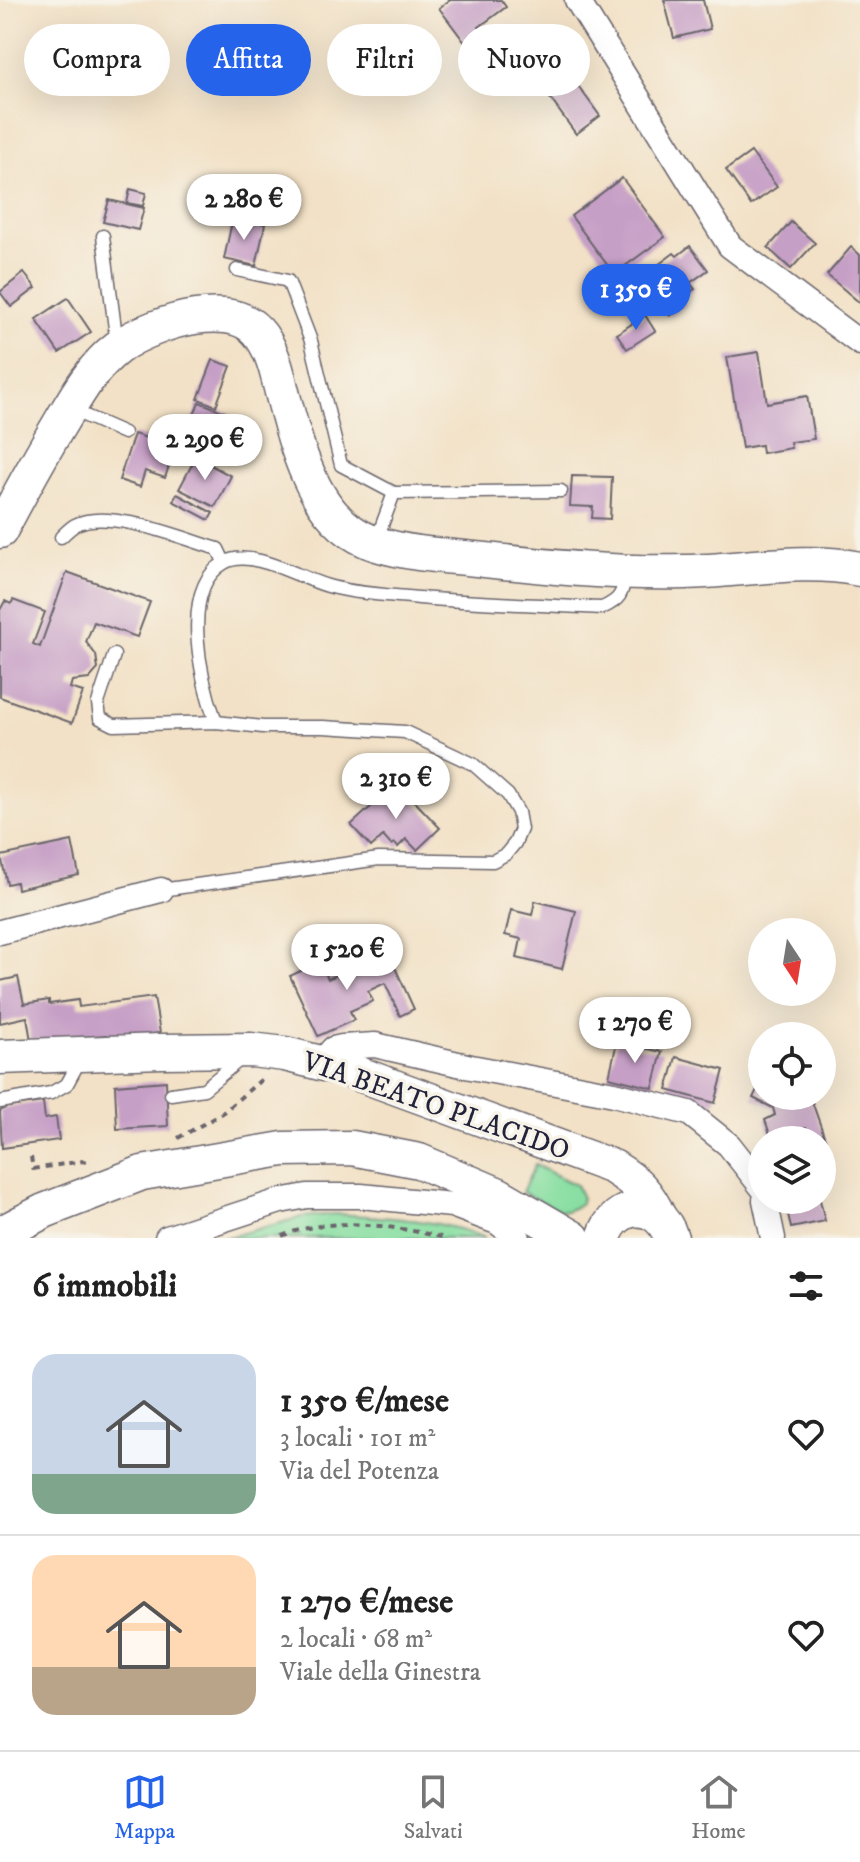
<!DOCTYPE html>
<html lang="it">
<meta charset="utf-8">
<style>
body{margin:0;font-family:"IM FELL DW Pica",serif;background:#f6f6f6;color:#222;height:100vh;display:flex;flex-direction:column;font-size:30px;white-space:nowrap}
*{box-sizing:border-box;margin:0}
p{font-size:26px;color:#767676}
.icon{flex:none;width:44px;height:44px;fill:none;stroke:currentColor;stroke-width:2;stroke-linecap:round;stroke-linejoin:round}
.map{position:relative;height:1238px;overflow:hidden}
.panel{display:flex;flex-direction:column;background:#fff;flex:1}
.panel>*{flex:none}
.banner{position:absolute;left:24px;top:24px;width:812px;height:72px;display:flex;gap:16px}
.needle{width:52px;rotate:168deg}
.fabs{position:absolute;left:748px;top:918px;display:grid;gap:16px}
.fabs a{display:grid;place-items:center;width:88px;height:88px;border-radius:50%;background:#fff;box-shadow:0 8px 32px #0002;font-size:40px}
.price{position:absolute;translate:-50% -68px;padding:0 18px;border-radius:28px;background:#fff;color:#222;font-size:26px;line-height:52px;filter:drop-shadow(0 2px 4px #0008)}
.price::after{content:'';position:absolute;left:50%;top:48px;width:24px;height:18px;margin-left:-12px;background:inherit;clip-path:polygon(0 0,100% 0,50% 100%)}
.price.active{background:#2563eb;color:#fff}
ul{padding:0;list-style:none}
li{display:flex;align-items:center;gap:24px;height:200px;padding:0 32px}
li+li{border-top:2px solid #e0e0e0}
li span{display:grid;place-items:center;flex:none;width:224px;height:160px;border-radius:24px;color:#555}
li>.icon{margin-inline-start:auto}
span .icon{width:96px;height:96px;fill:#fffc;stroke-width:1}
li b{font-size:34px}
h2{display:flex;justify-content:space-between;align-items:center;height:96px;padding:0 32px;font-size:34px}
.pill{padding:0 28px;border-radius:36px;background:#fff;box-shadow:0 8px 32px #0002;font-size:28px;line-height:72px}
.pill.active{background:#2563eb;color:#fff}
.tabs{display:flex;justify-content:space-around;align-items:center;height:112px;border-top:2px solid #e0e0e0;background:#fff;font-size:22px;color:#767676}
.tabs a{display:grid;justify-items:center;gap:4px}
.tabs .active{color:#2563eb}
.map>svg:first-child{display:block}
.green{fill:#89dfa3;stroke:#56806f;stroke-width:2}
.building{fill:#c69fc6}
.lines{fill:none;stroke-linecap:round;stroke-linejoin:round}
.service-casing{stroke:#6b656c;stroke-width:15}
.minor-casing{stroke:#6b656c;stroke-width:27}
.secondary-casing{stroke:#6b656c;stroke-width:37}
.path{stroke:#6b656c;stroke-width:4;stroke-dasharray:6 6;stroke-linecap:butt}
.service{stroke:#fff;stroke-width:12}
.minor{stroke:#fff;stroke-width:24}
.secondary{stroke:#fff;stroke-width:34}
.labels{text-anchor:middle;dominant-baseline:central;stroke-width:7;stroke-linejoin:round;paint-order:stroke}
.street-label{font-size:28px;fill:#22223b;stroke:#f7f3e8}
</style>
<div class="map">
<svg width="860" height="1238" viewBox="0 0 860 1238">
<rect width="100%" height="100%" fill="#f7f3e8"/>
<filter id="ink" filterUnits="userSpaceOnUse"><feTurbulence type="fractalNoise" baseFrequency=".0125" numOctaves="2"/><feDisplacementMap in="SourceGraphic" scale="16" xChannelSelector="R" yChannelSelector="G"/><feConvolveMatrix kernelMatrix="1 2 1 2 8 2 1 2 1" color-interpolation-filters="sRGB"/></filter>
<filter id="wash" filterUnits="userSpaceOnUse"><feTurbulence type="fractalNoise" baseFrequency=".006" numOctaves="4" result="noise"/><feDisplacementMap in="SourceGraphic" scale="32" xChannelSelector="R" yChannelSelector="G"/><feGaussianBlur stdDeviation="1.8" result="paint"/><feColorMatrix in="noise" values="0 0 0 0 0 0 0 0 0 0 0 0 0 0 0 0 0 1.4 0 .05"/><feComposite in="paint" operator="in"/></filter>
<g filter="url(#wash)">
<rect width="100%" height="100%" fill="#f2e1c6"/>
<g class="green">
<polygon points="535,1165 576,1185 582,1198 580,1205 566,1211 560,1210 522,1192"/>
<path d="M335,1214C386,1217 438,1219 486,1238H225L302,1217Z"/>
</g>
<g id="blocks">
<g class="building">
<polygon points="450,0 501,0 506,7 479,27 482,32 466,44 439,8"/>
<polygon points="664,0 703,0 710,29 674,38"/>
<polygon points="563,65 600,116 576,134 539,83"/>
<polygon points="751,152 777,187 751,205 726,170"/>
<polygon points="622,178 665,237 614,274 571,216"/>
<polygon points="130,189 146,193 143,206 127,203"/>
<polygon points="109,200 144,208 138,230 103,222"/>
<polygon points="233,217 265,224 256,266 224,259"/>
<polygon points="791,222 815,243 791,269 768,248"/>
<polygon points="690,246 708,270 690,283 695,289 681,299 686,305 670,316 642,277 674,253 677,256"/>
<polygon points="851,247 860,255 860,303 827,275"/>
<polygon points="24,273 36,288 11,307 0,292"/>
<polygon points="68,298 91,332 59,353 36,319"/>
<polygon points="645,315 655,331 627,349 617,334"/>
<polygon points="759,352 767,403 807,396 814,439 790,442 791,448 762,453 761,445 742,448 727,357"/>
<polygon points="213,360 231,366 216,406 198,399"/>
<polygon points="199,402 238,417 226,449 187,434"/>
<polygon points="134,434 175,447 165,478 145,471 140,487 119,480"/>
<polygon points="196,457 231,476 215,507 179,489"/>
<polygon points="572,476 612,477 610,519 592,518 593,507 570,506"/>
<polygon points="177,494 213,513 209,520 173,501"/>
<polygon points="67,572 150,602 137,637 94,622 86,642 96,655 98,669 89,679 72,681 70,688 83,692 72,723 0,697 0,610 5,601 11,604 13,600 45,612 33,644 40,647"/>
<polygon points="397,783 440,828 417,850 406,839 398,847 394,843 391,845 383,836 371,847 351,825"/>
<polygon points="72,841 79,875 17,889 16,882 7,884 1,856"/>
<polygon points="535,901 576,911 562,969 517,958 521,939 505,935 511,910 532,915"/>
<polygon points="388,952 414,1009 400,1016 385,983 368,991 373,1001 350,1011 354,1020 318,1036 290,976 320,962 328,979"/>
<polygon points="18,977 24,1004 49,1000 49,1004 78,1000 79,1007 154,997 160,1033 107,1040 106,1035 31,1041 27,1017 0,1023 0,981"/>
<polygon points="617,1042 662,1052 653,1088 609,1077"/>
<polygon points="676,1057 724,1070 715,1103 667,1090"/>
<polygon points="762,1079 762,1096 810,1096 827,1144 822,1146 822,1140 810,1140 806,1128 772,1140 765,1120 775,1115 773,1108 753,1098"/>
<polygon points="166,1081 168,1126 117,1129 115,1085"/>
<polygon points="43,1102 45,1119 56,1117 59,1140 2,1148 0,1111 8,1107"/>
<polygon points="785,1200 820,1200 825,1221 791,1228"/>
</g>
</g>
</g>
<g filter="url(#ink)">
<use href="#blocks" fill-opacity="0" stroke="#6b656c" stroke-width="2"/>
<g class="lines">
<defs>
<g id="service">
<polyline points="103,236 117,344"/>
<polyline points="237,270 288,281 311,341 341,465 394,493"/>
<polyline points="72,410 124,433"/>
<path d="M61,537C65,533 70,528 75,525C107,507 185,539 218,549L224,562"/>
<polyline points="376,541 394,493 561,491"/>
<polyline points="114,655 98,703 100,718 114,725 216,722 263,727 323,727 405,732 473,764 508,795 518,812 521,829 515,843 506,854 493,861 379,859 161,890"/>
<path d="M216,722C202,683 178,589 224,563C251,547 301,579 328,586C357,594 389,595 419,598C480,603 541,605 602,608C620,600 623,594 625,574"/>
<polyline points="171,1094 204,1089 243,1057"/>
<polyline points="0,1102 51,1093 67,1084 80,1060"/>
</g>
<g id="minor">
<polyline points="577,0 730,246 860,343"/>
<polyline points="0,932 161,890"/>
<polyline points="322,1062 333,1049 342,1047 375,1045 471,1067 614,1094 689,1113 729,1145 762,1187"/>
<polyline points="765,1200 773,1238"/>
<polyline points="167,1238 280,1201 307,1196 361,1196 452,1205 497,1222 518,1238"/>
</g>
<g id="secondary">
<path d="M0,531C19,495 38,460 59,425C75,398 91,368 117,348C135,334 172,320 195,317C216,314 242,314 257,331C272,347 277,372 282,392C297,448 314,525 377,544C412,555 450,556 485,560C551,567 618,574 685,572C742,571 803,557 860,569"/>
<path d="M0,1057L161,1051L251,1050L285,1054L348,1070L613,1167C637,1182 647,1191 659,1217"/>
<polyline points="0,1234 44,1211 142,1173 283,1149 352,1148 419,1161 499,1195 573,1238"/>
<path d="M604,1238C615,1200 660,1200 671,1238"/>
</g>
</defs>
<use href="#service" class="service-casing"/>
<use href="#minor" class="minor-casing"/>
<use href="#secondary" class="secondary-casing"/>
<g class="path">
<polyline points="178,1138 221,1114 262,1079"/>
<polyline points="31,1157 33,1169 83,1161 89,1163"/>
<path d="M282,1236C331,1215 395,1226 445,1238"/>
</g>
<use href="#service" class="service"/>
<use href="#minor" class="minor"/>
<use href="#secondary" class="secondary"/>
</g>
</g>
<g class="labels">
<g class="street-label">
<text transform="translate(436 1106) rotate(19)">VIA BEATO PLACIDO</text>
</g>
</g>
</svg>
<div class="fabs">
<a><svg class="needle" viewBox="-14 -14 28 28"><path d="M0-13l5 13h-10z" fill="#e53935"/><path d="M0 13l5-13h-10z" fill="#767676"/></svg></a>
<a><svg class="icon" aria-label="locate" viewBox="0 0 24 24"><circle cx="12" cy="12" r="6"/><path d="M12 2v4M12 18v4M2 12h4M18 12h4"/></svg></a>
<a><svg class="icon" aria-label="layers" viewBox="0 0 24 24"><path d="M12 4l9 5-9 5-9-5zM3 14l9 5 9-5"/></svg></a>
</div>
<b class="price" style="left:244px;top:242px">2 280 €</b>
<b class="price active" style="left:636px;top:332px">1 350 €</b>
<b class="price" style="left:205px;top:482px">2 290 €</b>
<b class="price" style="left:396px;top:821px">2 310 €</b>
<b class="price" style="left:347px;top:992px">1 520 €</b>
<b class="price" style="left:635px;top:1065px">1 270 €</b>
<div class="banner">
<a class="pill">Compra</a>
<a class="pill active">Affitta</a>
<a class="pill">Filtri</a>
<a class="pill">Nuovo</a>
</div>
</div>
<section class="panel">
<h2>6 immobili<svg class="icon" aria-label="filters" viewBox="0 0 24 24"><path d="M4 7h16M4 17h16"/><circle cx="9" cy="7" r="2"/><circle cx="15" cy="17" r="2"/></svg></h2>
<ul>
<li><span style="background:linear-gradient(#c9d6e8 75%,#7fa58c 0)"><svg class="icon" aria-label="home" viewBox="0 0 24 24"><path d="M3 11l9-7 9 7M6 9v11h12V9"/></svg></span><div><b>1 350 €/mese</b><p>3 locali · 101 m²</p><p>Via del Potenza</p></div><svg class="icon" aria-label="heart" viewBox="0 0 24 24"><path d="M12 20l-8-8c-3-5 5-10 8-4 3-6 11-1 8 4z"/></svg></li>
<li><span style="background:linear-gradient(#ffd9b3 70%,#b9a48a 0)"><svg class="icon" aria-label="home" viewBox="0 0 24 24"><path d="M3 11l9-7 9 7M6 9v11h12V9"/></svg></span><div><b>1 270 €/mese</b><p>2 locali · 68 m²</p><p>Viale della Ginestra</p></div><svg class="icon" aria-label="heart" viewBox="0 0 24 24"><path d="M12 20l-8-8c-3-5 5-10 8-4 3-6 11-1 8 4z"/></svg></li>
</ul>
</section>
<nav class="tabs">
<a class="active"><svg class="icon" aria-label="map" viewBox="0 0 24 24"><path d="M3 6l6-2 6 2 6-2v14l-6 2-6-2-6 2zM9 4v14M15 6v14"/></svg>Mappa</a>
<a><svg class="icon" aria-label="saved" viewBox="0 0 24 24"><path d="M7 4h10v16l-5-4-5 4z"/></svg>Salvati</a>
<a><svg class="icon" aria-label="home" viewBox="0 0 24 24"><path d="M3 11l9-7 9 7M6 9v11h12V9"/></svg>Home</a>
</nav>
